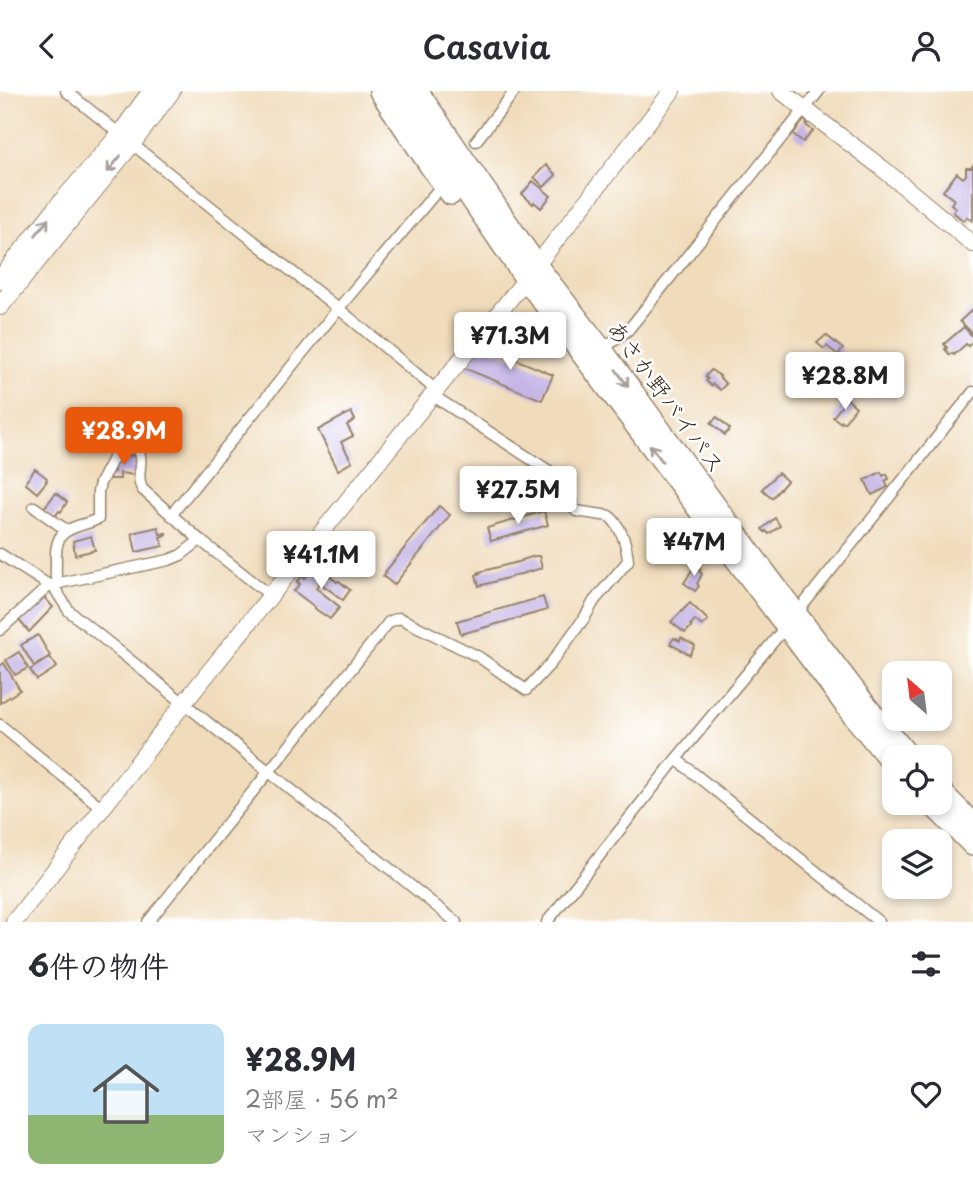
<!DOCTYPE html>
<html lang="ja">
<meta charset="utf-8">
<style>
body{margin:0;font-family:"Playpen Sans","Klee One",sans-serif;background:#f7f7f7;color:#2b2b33;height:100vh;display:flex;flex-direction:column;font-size:26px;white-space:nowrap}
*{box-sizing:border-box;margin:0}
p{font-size:23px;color:#7c7c81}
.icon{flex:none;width:38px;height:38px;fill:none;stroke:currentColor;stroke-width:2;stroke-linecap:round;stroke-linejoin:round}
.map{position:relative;height:831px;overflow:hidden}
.drawer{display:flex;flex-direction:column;background:#fff;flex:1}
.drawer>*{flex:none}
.needle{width:46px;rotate:332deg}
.buttons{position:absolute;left:882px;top:570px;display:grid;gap:14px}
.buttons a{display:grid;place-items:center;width:70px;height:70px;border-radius:14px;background:#fff;box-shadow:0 4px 10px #0003;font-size:35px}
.price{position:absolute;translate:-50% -60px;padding:0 16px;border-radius:7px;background:#fff;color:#222;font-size:23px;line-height:46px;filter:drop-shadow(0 2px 4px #0008)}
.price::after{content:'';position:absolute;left:50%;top:42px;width:21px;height:16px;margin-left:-10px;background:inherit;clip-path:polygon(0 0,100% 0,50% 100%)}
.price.selected{background:#ea580c;color:#fff}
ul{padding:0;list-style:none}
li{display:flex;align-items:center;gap:21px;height:175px;padding:0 28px}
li+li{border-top:2px solid #e1e1e2}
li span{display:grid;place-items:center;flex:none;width:196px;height:140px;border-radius:14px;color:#555}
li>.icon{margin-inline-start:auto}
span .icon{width:84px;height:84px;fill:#fffc;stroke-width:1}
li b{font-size:30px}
h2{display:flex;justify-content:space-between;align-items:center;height:84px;padding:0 28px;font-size:30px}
header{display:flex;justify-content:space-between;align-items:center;height:91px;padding:0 28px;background:#fff;font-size:32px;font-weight:600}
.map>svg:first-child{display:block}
.building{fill:#c5b5e7}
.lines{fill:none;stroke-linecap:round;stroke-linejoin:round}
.street-casing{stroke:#96836c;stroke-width:13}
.secondary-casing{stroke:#96836c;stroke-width:18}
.primary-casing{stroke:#96836c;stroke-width:20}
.highway-casing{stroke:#96836c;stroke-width:24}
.street{stroke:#fff;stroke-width:10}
.secondary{stroke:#fff;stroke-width:16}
.primary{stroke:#fff;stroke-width:18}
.highway{stroke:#fff;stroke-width:21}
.oneway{stroke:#a79f9a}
.labels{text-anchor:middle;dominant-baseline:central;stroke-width:5;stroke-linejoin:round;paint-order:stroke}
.street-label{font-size:23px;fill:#3b2a1e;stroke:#fff}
</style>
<header><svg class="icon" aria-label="back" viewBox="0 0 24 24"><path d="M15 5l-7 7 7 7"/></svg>Casavia<svg class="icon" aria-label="person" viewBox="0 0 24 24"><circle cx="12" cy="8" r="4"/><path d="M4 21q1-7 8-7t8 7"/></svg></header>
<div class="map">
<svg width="973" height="831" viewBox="0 0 973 831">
<rect width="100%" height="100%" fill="#fff"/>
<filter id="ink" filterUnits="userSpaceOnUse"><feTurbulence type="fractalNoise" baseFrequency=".0143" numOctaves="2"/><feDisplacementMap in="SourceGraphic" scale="14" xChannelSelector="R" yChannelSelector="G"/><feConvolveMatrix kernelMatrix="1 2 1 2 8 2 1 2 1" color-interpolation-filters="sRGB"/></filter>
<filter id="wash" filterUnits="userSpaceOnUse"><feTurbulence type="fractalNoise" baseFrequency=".00686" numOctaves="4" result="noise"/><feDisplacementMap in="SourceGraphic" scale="28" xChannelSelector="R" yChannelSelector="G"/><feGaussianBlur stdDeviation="1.57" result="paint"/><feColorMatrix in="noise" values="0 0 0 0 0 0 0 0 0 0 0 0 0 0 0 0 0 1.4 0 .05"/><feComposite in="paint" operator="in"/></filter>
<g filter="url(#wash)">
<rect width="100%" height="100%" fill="#f0dcbb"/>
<g id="blocks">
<g class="building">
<polygon points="804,29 808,32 806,34 813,40 803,51 793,43"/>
<polygon points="546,74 556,84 544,96 534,86"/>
<polygon points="973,74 973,128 972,130 967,126 964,130 953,121 956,117 951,113 954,109 943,100 957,82 963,87 966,84 966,77 971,77"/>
<polygon points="533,90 551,105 541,117 534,111 533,113 522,103"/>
<polygon points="973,218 973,243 960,230"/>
<polygon points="964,236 973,246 973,250 968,255 966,253 954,264 952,262 950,264 945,258 947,257 944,253"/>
<polygon points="826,244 843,258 838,264 827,255 824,258 817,252"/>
<polygon points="482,254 553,284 542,309 464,277"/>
<polygon points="711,279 720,285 719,286 726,293 720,299 713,293 711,295 706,290 708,288 705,286"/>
<polygon points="847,308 856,316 844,332 842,330 841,332 833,326"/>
<polygon points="351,321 355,329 347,334 353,345 341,351 352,371 338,379 318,339"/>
<polygon points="717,326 730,338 725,344 711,332"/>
<polygon points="120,364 137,365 135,384 120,382 120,388 109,388 109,381 114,381 115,368 119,369"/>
<polygon points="35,378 47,387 46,389 47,390 37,402 25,392"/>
<polygon points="881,381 883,385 887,383 889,388 885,390 888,396 872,404 865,389"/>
<polygon points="778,382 787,390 772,407 762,398"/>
<polygon points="56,402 67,411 61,421 59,420 54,427 43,418"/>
<polygon points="439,415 450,424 394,494 383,485 386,482 385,481"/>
<polygon points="544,420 548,434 491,450 487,437"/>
<polygon points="775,427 780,435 769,443 766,440 765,441 762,438"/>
<polygon points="158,436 160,443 166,442 166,444 160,446 163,455 136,461 132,442"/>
<polygon points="91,445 95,459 75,464 73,450"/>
<polygon points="535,465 539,465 542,477 479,495 476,484 480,482 479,481 522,470 522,469"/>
<polygon points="315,474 337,491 339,490 350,499 343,509 320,492 316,497 340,516 330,528 314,517 315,516 294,500 300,493 297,491 302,485 305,487"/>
<polygon points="695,474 701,478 699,480 702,483 697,493 699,495 695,500 684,492"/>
<polygon points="44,506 53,516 29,541 19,529 41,507"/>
<polygon points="543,506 547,519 461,543 457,530"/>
<polygon points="690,512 708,529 702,535 695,529 690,534 692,535 685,542 671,531"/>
<polygon points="38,544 50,565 34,575 21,554"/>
<polygon points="674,547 680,550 681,547 695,555 690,564 670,553"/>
<polygon points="19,561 28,577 15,584 6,569"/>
<polygon points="50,566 57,576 37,589 30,579"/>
<polygon points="4,572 20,599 0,612 0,575"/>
</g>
</g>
</g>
<g filter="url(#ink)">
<use href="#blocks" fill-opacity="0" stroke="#96836c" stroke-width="2"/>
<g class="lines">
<defs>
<g id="street">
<polyline points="66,0 345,223 436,299"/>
<polyline points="476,50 515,0"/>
<polyline points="602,259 629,238 819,0"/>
<polyline points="34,416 62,436 68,439"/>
<polyline points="171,424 338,218 437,100"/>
<polyline points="0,463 55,498 69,520 456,831"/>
<path d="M57,492C55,485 56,477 56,470C54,435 72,439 98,428V401L100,392L117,360L125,352L131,351C150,368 133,379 142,398L200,449L270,504"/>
<polyline points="0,539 50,494 169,469 181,464 200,449"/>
<polyline points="0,634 102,717"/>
<polyline points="676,668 879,831"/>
<path d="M148,831L389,531L399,527L406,530L479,566L526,599L551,572L585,526L594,510L628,470C627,455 621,434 609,425L576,420L573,417L569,401L560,387L432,304"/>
<polyline points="547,831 676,668 796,523 973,301"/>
</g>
<g id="secondary">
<polyline points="781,0 882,77 973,153"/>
<polyline points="14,831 184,612 526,188 672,0"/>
</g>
<g id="primary">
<polyline points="0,189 56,118 120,44 152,0"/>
<polyline points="0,215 131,53 171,0"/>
</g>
<g id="highway">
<polyline points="380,0 431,76 451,103"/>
<polyline points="398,0 526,188 853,624 894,674"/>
<polyline points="417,0 536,174 602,259 719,420 796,523 867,616 910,667"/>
<polyline points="940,700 973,733"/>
<polyline points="931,712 973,754"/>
</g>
</defs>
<use href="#street" class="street-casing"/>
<use href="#secondary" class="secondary-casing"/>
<use href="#primary" class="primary-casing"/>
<use href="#highway" class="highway-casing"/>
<use href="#street" class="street"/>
<use href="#secondary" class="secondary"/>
<use href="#primary" class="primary"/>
<use href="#highway" class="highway"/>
</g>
<defs><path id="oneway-shaft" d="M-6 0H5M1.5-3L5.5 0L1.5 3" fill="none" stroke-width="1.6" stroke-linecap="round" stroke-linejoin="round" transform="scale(1.75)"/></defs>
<g class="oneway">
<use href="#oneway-shaft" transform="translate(114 73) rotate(129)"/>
<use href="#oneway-shaft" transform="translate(42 136) rotate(-52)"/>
<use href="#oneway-shaft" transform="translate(622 287) rotate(54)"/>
<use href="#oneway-shaft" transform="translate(656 362) rotate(-127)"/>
</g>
</g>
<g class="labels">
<g class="street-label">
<text transform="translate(667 305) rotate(54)">あさか野バイパス</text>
</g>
</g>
</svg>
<div class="buttons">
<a><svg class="needle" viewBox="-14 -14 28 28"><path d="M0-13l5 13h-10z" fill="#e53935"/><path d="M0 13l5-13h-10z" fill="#7c7c81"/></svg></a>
<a><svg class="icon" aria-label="locate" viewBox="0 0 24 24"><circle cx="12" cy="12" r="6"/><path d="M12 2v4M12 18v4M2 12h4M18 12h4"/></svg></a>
<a><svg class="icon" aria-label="layers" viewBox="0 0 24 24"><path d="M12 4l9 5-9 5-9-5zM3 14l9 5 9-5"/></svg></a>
</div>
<b class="price" style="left:510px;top:281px">¥71.3M</b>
<b class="price" style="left:845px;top:321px">¥28.8M</b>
<b class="price selected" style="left:124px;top:376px">¥28.9M</b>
<b class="price" style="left:518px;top:435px">¥27.5M</b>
<b class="price" style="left:694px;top:487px">¥47M</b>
<b class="price" style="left:321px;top:500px">¥41.1M</b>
</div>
<section class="drawer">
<h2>6件の物件<svg class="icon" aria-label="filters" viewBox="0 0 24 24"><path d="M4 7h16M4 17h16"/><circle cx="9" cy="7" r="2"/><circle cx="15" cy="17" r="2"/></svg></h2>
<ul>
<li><span style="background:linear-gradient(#bfe0f5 65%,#8fb573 0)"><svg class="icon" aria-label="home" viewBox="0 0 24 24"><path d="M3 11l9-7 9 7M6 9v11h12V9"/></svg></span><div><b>¥28.9M</b><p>2部屋 · 56 m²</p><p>マンション</p></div><svg class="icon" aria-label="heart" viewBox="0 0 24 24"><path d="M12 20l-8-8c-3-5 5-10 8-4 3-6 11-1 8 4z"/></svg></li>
</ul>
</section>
